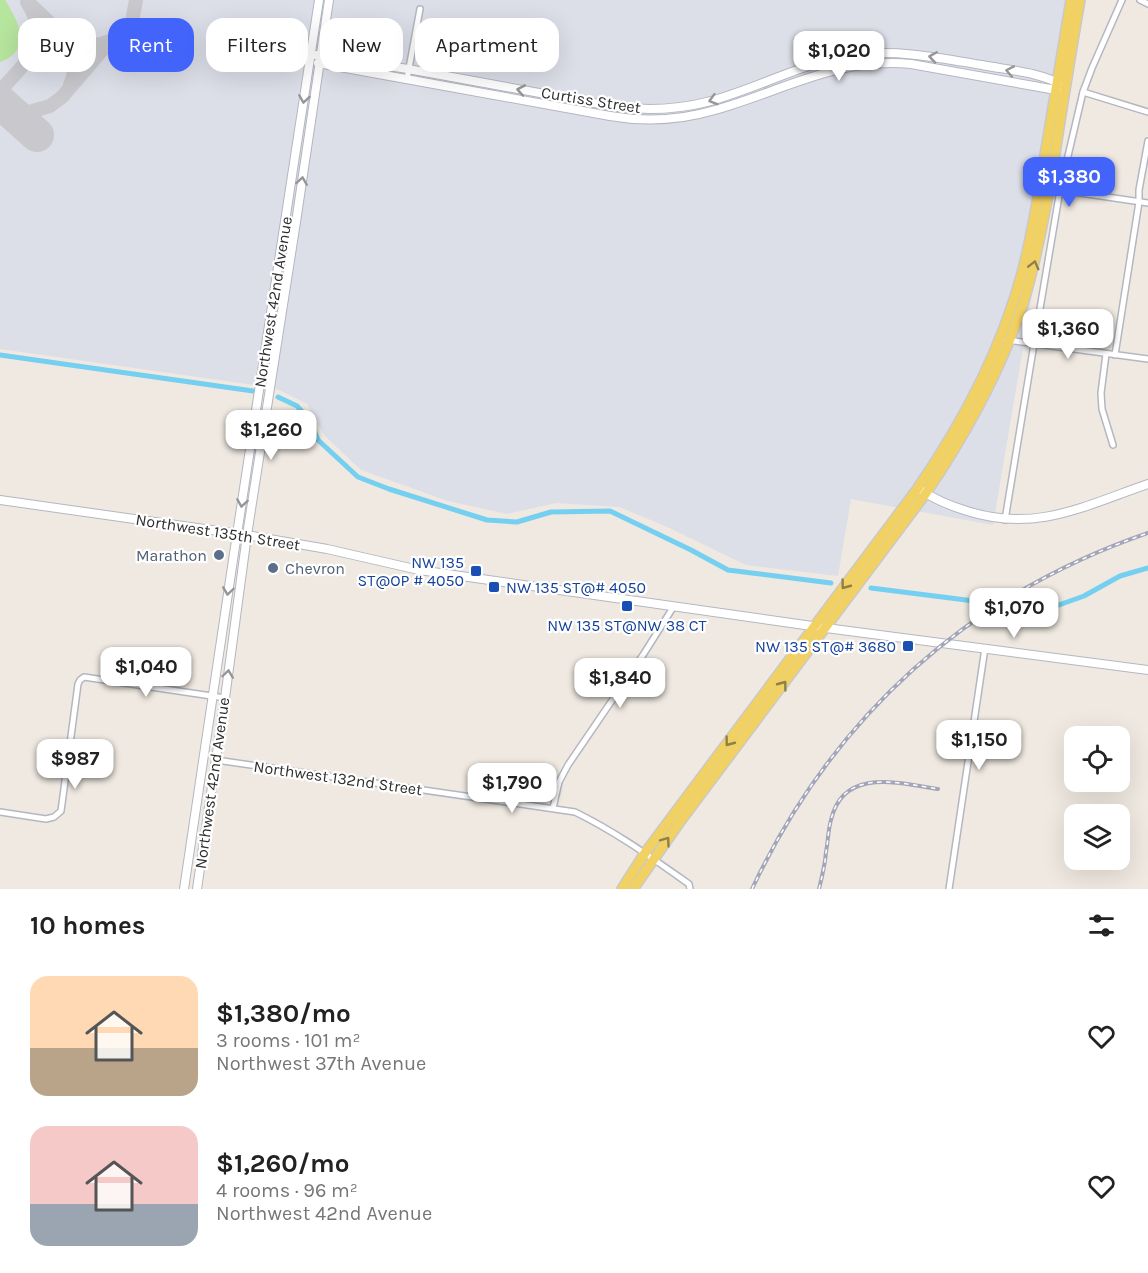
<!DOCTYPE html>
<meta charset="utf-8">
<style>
body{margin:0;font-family:Karla,sans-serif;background:#f2f2f2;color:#222;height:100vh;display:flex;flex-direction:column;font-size:22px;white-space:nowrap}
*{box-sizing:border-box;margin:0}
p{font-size:20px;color:#767676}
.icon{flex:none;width:33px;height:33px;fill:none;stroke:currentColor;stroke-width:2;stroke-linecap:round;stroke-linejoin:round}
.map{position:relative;height:889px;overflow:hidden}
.details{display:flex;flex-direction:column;background:#fff;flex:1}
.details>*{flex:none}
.guide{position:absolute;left:18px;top:18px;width:600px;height:54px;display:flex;gap:12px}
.controls{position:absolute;left:1064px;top:726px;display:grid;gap:12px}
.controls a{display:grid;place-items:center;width:66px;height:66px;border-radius:12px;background:#fff;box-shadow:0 6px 24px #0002;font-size:30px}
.price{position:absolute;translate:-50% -51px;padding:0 14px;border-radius:12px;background:#fff;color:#222;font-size:20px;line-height:39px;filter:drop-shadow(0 2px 3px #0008)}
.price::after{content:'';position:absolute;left:50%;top:36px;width:18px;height:14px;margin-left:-9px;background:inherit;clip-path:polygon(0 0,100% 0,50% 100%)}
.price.current{background:#4264fb;color:#fff}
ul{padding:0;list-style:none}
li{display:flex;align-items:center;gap:18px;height:150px;padding:0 30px}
li span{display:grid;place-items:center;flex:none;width:168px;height:120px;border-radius:18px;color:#555}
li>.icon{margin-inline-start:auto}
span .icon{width:72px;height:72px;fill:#fffc;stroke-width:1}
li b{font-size:26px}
h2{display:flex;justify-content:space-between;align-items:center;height:72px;padding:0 30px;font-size:26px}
.tag{padding:0 21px;border-radius:18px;background:#fff;box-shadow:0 6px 24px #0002;font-size:21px;line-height:54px}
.tag.current{background:#4264fb;color:#fff}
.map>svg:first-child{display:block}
.airport{fill:#dcdee8}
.green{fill:#b6e59e}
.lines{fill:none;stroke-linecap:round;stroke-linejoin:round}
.canal{stroke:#75cff0;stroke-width:5}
.taxiway{stroke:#c9c8cc;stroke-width:14}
.runway{stroke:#c9c8cc;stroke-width:34}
.street-casing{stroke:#b4b7c1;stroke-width:8}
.secondary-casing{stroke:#b4b7c1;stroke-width:10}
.primary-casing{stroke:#c9c9c9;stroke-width:12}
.street{stroke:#fff;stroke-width:5}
.secondary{stroke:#fff;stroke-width:8}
.primary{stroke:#f2d163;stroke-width:9}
.rail-casing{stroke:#a3a6b8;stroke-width:4}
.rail{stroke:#fff;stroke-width:1.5;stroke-dasharray:4.5;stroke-linecap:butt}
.oneway{stroke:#969696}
.oneway2{stroke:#908048}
.service-dot{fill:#5c6f8a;stroke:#fff;stroke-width:2}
.transit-dot{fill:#1a4fb4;stroke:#fff;stroke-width:2}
.labels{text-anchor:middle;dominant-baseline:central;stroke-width:4.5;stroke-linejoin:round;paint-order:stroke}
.street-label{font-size:16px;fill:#2e2e2e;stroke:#fff}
.service-label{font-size:16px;fill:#4e5e75;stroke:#fff;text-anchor:end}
.transit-label{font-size:16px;fill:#164399;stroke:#fff;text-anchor:end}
</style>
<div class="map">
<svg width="1148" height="889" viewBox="0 0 1148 889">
<rect width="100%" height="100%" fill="#efe9e1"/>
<polygon class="airport" points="0,0 1082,0 993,525 851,499 838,576 746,565 663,525 619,507 556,503 507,514 448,501 361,470 324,435 307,404 275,388 0,349"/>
<path class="green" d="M0,0H5C19,22 33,50 0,62Z"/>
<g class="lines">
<g class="canal">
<polyline points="0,355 253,391"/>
<polyline points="278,397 297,406 309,419 318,440 358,477 389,489 487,520 517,522 551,512 610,511 691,550 728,570 831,583"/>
<polyline points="871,588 982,602"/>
<polyline points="1022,608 1056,606 1084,596 1120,576 1148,568"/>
</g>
<g class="taxiway">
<path d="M31,5C43,16 62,37 77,43C86,47 101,45 110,41"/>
<path d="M66,38C76,52 77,69 70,85"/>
<path d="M0,91C25,63 53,41 27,2"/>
<polyline points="15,116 50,106 62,97 110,41 132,22 136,0"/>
</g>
<polyline class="runway" points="0,102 37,135"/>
<defs>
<g id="street">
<polyline points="1140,0 1148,4"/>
<polyline points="288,49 311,54"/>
<polyline points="286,57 310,62"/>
<polyline points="407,79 420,9"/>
<polyline points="1083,92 1148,112"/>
<polyline points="1060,190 1148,203"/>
<polyline points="1007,340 1148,359"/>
<polyline points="1106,354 1101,393 1102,409 1113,445"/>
<polyline points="1115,355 1139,202 1139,190 1148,141"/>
<polyline points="1005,520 1034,344 1060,190 1083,92 1092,68 1122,0"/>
<path d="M216,760L575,812C616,832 652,858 689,884L690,889"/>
<polyline points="553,808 559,782 568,765 643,655 674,606"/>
<polyline points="0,812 46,819 54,817 61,811 78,684 80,680 84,677 225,698"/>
<polyline points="949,889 985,648"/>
</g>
<g id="secondary">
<path d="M316,55L408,69L611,106C643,111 675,110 707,102C757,89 803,62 855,55C897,49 940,58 982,65C1007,70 1040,72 1062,85"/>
<path d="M318,63L610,116C644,122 681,120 715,110C783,91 837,57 911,64L1056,90L1061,88"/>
<path d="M921,490C935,500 951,506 967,511C1036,533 1084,506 1148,484"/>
<polyline points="0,500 247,535 327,549 419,570 826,628 1148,670"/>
<polyline points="184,889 233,560 319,0"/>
<polyline points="197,889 225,698 247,535 296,222 329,0"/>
</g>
<g id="primary">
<path d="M622,889L645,853L918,488C964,421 1001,351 1022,273C1032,236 1038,198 1044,161C1053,108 1062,54 1071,0"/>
<path d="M633,889L679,823L926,493C966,434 1000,372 1023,304C1038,254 1047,204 1055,153C1063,102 1071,51 1080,0"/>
</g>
</defs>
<use href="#street" class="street-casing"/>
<use href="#secondary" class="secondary-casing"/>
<use href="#primary" class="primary-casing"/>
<use href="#street" class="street"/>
<use href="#secondary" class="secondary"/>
<use href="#primary" class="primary"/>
<defs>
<g id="rail">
<path d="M752,889C833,717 968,595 1148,533"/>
<path d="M819,889C822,877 825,865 826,852C828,842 828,830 831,820C843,767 899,783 938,789"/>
</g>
</defs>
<use href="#rail" class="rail-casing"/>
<use href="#rail" class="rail"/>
</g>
<defs><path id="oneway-chevron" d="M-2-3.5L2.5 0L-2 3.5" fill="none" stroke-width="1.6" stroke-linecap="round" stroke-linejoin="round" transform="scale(1.5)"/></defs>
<g class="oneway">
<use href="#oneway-chevron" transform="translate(933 57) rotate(-171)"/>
<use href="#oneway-chevron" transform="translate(1010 71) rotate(-169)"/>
<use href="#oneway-chevron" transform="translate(521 90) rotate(-170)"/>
<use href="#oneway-chevron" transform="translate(304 99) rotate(99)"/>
<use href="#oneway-chevron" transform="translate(713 100) rotate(164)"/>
<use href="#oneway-chevron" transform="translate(302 181) rotate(-81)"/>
<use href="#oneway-chevron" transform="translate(242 503) rotate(99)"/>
<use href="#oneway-chevron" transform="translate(228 591) rotate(98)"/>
<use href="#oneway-chevron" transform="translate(228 674) rotate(-82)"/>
</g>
<g class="oneway2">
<use href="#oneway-chevron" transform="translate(1034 265) rotate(-76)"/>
<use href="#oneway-chevron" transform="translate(845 585) rotate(127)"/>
<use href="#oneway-chevron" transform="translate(783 685) rotate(-53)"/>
<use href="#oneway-chevron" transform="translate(729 742) rotate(127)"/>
<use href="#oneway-chevron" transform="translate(666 841) rotate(-54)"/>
</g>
<g class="service-dot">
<circle cx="219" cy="555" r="6"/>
<circle cx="273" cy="568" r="6"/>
</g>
<g class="transit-dot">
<rect x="470" y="565" width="12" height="12" rx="3"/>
<rect x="488" y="581" width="12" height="12" rx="3"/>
<rect x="621" y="600" width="12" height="12" rx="3"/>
<rect x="902" y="640" width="12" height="12" rx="3"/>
</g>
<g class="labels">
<g class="street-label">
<text transform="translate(591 100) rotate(9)">Curtiss Street</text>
<text transform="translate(273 302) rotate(-81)">Northwest 42nd Avenue</text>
<text transform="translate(218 532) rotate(9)">Northwest 135th Street</text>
<text transform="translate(338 778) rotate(8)">Northwest 132nd Street</text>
<text transform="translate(212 783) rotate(-82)">Northwest 42nd Avenue</text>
</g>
<g class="service-label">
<text x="207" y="555">Marathon</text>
<text x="285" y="568" text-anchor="start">Chevron</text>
</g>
<g class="transit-label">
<text x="464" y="562">NW 135<tspan x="464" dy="18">ST@OP # 4050</tspan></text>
<text x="506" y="587" text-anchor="start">NW 135 ST@# 4050</text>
<text x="627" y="625" text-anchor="middle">NW 135 ST@NW 38 CT</text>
<text x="896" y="646">NW 135 ST@# 3680</text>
</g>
</g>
</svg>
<div class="controls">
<a><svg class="icon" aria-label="locate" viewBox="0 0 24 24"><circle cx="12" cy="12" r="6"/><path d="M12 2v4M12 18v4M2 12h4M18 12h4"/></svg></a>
<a><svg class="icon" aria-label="layers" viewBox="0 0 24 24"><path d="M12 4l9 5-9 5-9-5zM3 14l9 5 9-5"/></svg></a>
</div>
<b class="price" style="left:839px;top:82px">$1,020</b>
<b class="price current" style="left:1069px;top:208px">$1,380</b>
<b class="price" style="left:1068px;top:360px">$1,360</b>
<b class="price" style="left:271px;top:461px">$1,260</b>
<b class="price" style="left:1014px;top:639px">$1,070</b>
<b class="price" style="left:146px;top:698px">$1,040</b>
<b class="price" style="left:620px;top:709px">$1,840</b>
<b class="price" style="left:979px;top:771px">$1,150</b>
<b class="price" style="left:75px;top:790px">$987</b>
<b class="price" style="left:512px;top:814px">$1,790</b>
<div class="guide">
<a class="tag">Buy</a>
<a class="tag current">Rent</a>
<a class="tag">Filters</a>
<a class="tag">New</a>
<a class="tag">Apartment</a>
</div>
</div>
<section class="details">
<h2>10 homes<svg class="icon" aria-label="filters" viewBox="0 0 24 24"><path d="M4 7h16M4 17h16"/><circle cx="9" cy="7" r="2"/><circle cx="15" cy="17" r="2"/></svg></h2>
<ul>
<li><span style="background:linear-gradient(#ffd9b3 60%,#b9a48a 0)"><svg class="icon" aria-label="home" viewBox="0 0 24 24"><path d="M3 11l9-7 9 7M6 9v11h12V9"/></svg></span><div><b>$1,380/mo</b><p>3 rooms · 101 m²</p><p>Northwest 37th Avenue</p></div><svg class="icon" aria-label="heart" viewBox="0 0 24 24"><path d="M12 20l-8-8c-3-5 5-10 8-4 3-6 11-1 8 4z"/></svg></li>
<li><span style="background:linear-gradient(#f6c9c9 65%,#9aa5b1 0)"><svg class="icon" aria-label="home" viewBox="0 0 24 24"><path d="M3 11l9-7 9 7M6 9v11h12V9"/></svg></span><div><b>$1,260/mo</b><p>4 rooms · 96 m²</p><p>Northwest 42nd Avenue</p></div><svg class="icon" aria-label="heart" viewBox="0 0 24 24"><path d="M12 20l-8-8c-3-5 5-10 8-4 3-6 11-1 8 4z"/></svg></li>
</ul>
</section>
